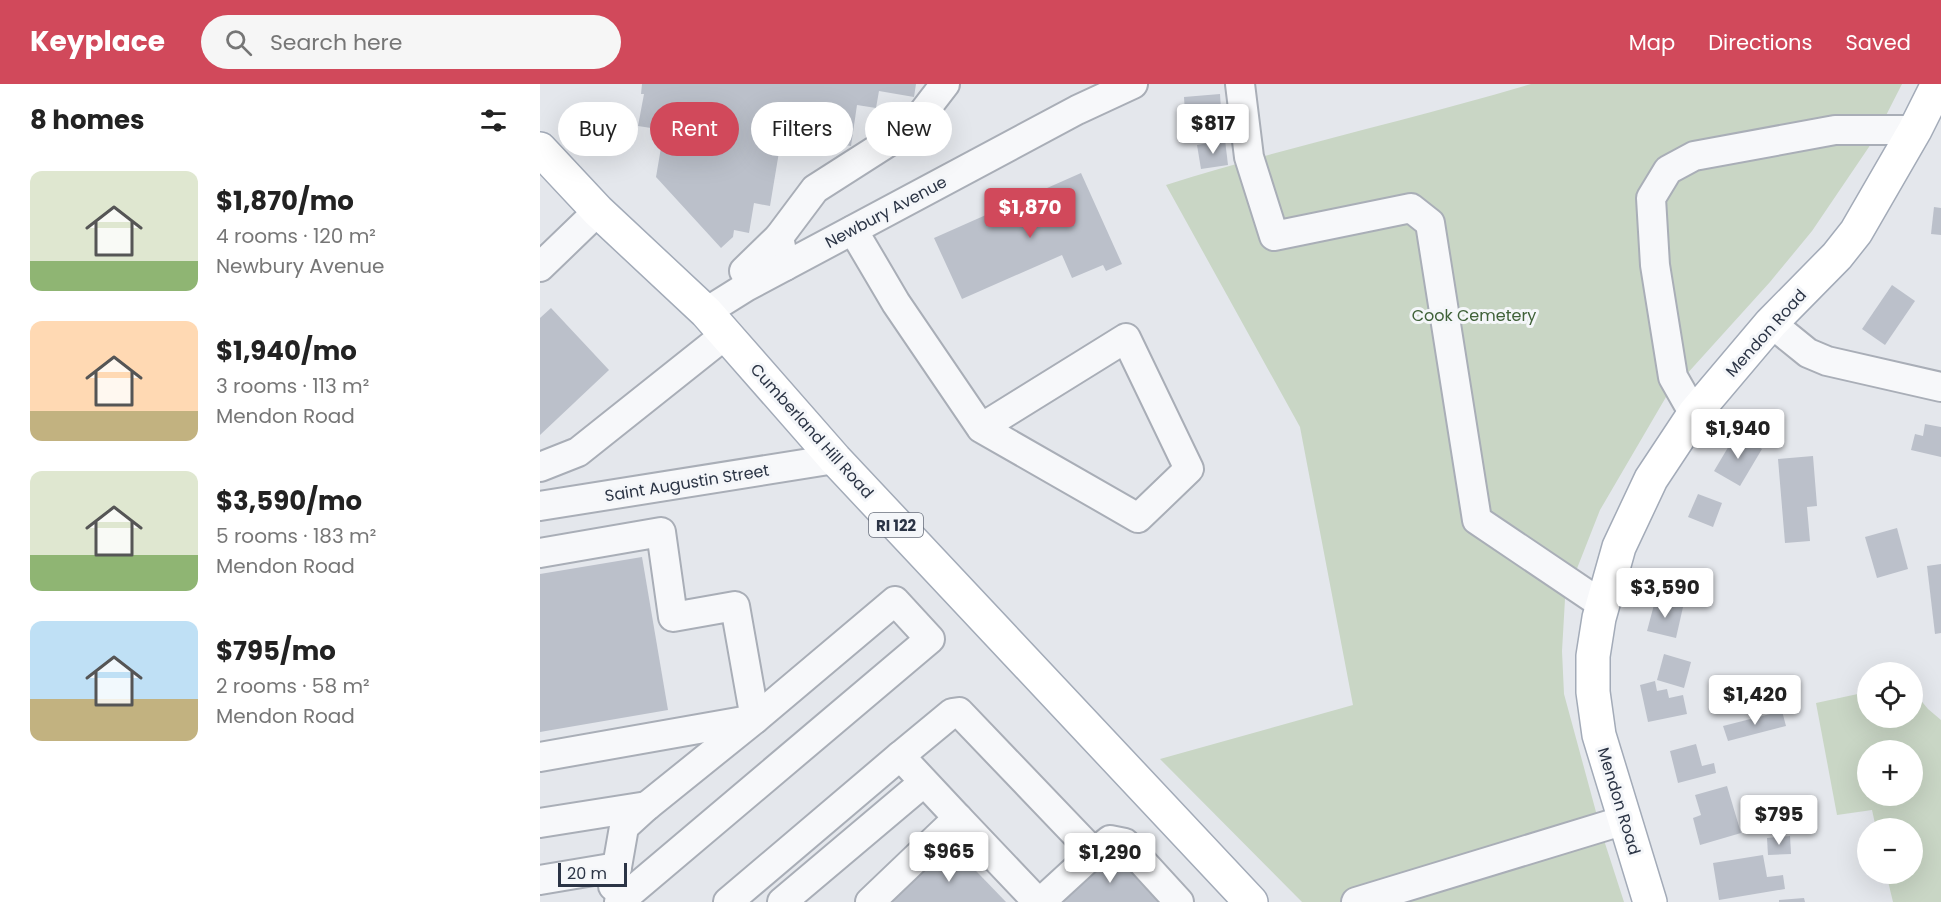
<!DOCTYPE html>
<meta charset="utf-8">
<style>
body{margin:0;font-family:Poppins,sans-serif;background:#f6f6f6;color:#222;height:100vh;display:flex;flex-direction:column;font-size:22px;white-space:nowrap}
*{box-sizing:border-box;margin:0}
p{font-size:20px;color:#767676}
.icon{flex:none;width:33px;height:33px;fill:none;stroke:currentColor;stroke-width:2;stroke-linecap:round;stroke-linejoin:round}
.map{position:relative;flex:1;overflow:hidden}
.sheet{display:flex;flex-direction:column;background:#fff;width:540px}
.sheet>*{flex:none}
.top-card{position:absolute;left:18px;top:18px;width:570px;height:54px;display:flex;gap:12px}
.buttons{position:absolute;left:1317px;top:578px;display:grid;gap:12px}
.buttons a{display:grid;place-items:center;width:66px;height:66px;border-radius:50%;background:#fff;box-shadow:0 6px 24px #0002;font-size:30px}
.scale{position:absolute;left:18px;bottom:15px;width:69px;box-sizing:border-box;padding-left:6px;border:3px solid #2b3445;border-top:0;font-size:16px;line-height:21px;white-space:nowrap;color:#2b3445;-webkit-text-stroke:4px #f4f6f9;paint-order:stroke}
.price{position:absolute;translate:-50% -51px;padding:0 14px;border-radius:6px;background:#fff;color:#222;font-size:20px;line-height:39px;filter:drop-shadow(0 2px 3px #0008)}
.price::after{content:'';position:absolute;left:50%;top:36px;width:18px;height:14px;margin-left:-9px;background:inherit;clip-path:polygon(0 0,100% 0,50% 100%)}
.price.active{background:#d1495b;color:#fff}
ul{padding:0;list-style:none}
li{display:flex;align-items:center;gap:18px;height:150px;padding:0 30px}
li span{display:grid;place-items:center;flex:none;width:168px;height:120px;border-radius:12px;color:#555}
li>.icon{margin-inline-start:auto}
span .icon{width:72px;height:72px;fill:#fffc;stroke-width:1}
li b{font-size:26px}
h2{display:flex;justify-content:space-between;align-items:center;height:72px;padding:0 30px;font-size:26px}
.tag{padding:0 21px;border-radius:27px;background:#fff;box-shadow:0 6px 24px #0002;font-size:21px;line-height:54px}
.tag.active{background:#d1495b;color:#fff}
header{display:flex;align-items:center;gap:36px;box-sizing:border-box;height:84px;padding:0 30px;background:#d1495b;color:#fff}
header strong{font-size:28px}
nav{display:flex;gap:33px;margin-inline-start:auto;font-size:21px}
.search{width:420px;height:54px;background:#f6f6f6;display:flex;align-items:center;gap:15px;box-sizing:border-box;padding:0 21px;border-radius:33px;color:#767676;font-size:22px}
main{display:flex;flex:1;min-height:0}
.map>svg:first-child{display:block}
.green{fill:#c9d6c5;fill-rule:evenodd}
.building{fill:#bbc0ca}
.lines{fill:none;stroke-linecap:round;stroke-linejoin:round}
.minor-casing{stroke:#a9aeb7;stroke-width:32}
.major-casing{stroke:#a3abb8;stroke-width:36}
.minor{stroke:#f7f8fa;stroke-width:28}
.major{stroke:#fff;stroke-width:33}
.labels{text-anchor:middle;dominant-baseline:central;stroke-width:6;stroke-linejoin:round;paint-order:stroke}
.shield{fill:#f4f6f9;stroke:#676e7b;stroke-width:1.5}
.shield-label{font-size:15px;font-weight:bold;fill:#2b3445}
.street-label{font-size:16px;fill:#2b3445;stroke:#f4f6f9}
.park-label{font-size:16px;fill:#3f6138;stroke:#f4f6f9}
</style>
<header>
<strong>Keyplace</strong>
<div class="search"><svg class="icon" aria-label="search" viewBox="0 0 24 24"><circle cx="10" cy="10" r="6"/><path d="M15 15l6 6"/></svg>Search here</div>
<nav><a>Map</a><a>Directions</a><a>Saved</a></nav>
</header>
<main>
<section class="sheet">
<h2>8 homes<svg class="icon" aria-label="filters" viewBox="0 0 24 24"><path d="M4 7h16M4 17h16"/><circle cx="9" cy="7" r="2"/><circle cx="15" cy="17" r="2"/></svg></h2>
<ul>
<li><span style="background:linear-gradient(#dfe7d0 75%,#8fb573 0)"><svg class="icon" aria-label="home" viewBox="0 0 24 24"><path d="M3 11l9-7 9 7M6 9v11h12V9"/></svg></span><div><b>$1,870/mo</b><p>4 rooms · 120 m²</p><p>Newbury Avenue</p></div></li>
<li><span style="background:linear-gradient(#ffd9b3 75%,#c2b280 0)"><svg class="icon" aria-label="home" viewBox="0 0 24 24"><path d="M3 11l9-7 9 7M6 9v11h12V9"/></svg></span><div><b>$1,940/mo</b><p>3 rooms · 113 m²</p><p>Mendon Road</p></div></li>
<li><span style="background:linear-gradient(#dfe7d0 70%,#8fb573 0)"><svg class="icon" aria-label="home" viewBox="0 0 24 24"><path d="M3 11l9-7 9 7M6 9v11h12V9"/></svg></span><div><b>$3,590/mo</b><p>5 rooms · 183 m²</p><p>Mendon Road</p></div></li>
<li><span style="background:linear-gradient(#bfe0f5 65%,#c2b280 0)"><svg class="icon" aria-label="home" viewBox="0 0 24 24"><path d="M3 11l9-7 9 7M6 9v11h12V9"/></svg></span><div><b>$795/mo</b><p>2 rooms · 58 m²</p><p>Mendon Road</p></div></li>
</ul>
</section>
<div class="map">
<svg width="1401" height="818" viewBox="0 0 1401 818">
<rect width="100%" height="100%" fill="#e4e7ec"/>
<g class="green">
<path d="M991,0H1362L1333,57L1272,147L1230,198L1126,313L1060,426L1025,515L1022,567L1024,610L1062,750L1084,818H762L620,675L813,621L760,343L626,101C746,63 870,36 991,0Z"/>
<path d="M1373,607L1388,625L1401,636V818H1353L1346,789H1372V744H1336L1332,726L1297,731L1276,619L1327,608L1328,633H1372ZM1328,666H1372V711H1328Z"/>
</g>
<g class="building">
<polygon points="102,0 376,0 374,13 339,7 336,24 317,21 311,62 242,50 230,122 214,119 209,149 194,146 193,153 181,164 116,93 124,46 98,42 104,10 101,10"/>
<polygon points="680,10 682,40 646,44 644,13"/>
<polygon points="685,56 688,81 661,85 657,61"/>
<polygon points="541,89 582,180 566,187 563,181 532,194 522,171 422,215 394,154"/>
<polygon points="1394,123 1401,124 1401,151 1391,150"/>
<polygon points="1352,201 1375,217 1345,261 1322,245"/>
<polygon points="11,224 69,286 0,351 0,234"/>
<polygon points="1385,340 1401,343 1401,373 1371,366 1375,350 1383,352"/>
<polygon points="1196,350 1222,365 1200,402 1174,387"/>
<polygon points="1273,372 1277,422 1267,423 1270,457 1245,459 1238,375"/>
<polygon points="1158,410 1182,419 1173,443 1148,433"/>
<polygon points="1357,444 1368,485 1337,494 1325,453"/>
<polygon points="102,473 128,626 0,648 0,490"/>
<polygon points="1401,480 1401,549 1395,550 1387,482"/>
<polygon points="1115,517 1143,523 1136,554 1107,547"/>
<polygon points="1124,570 1151,578 1144,604 1117,596"/>
<polygon points="1115,597 1117,607 1127,605 1129,614 1143,611 1147,630 1108,638 1100,601"/>
<polygon points="1242,627 1246,642 1188,657 1183,642"/>
<polygon points="1156,660 1162,682 1174,679 1176,689 1138,699 1130,667"/>
<polygon points="1187,702 1201,749 1160,761 1153,734 1161,731 1155,711"/>
<polygon points="1250,752 1251,770 1228,771 1227,754"/>
<polygon points="411,761 466,818 351,818"/>
<polygon points="572,765 622,818 516,818"/>
<polygon points="1223,771 1227,793 1243,791 1245,805 1179,816 1173,779"/>
<polygon points="1264,814 1265,818 1239,818 1239,816"/>
</g>
<g class="lines">
<defs>
<g id="minor">
<polyline points="700,0 709,73 734,152 871,124 890,139 937,436 1063,521"/>
<polyline points="313,146 356,219 441,344 598,434 649,385 586,254 441,344"/>
<polyline points="245,182 239,153 275,105 372,43 405,0"/>
<polyline points="0,183 58,127"/>
<polyline points="204,187 239,153"/>
<polyline points="166,228 206,203 537,26 593,0"/>
<polyline points="1231,239 1268,269 1287,277 1401,303"/>
<polyline points="1154,330 1133,293 1115,181 1111,114 1128,86 1154,72 1295,46 1375,46"/>
<polyline points="0,383 38,368 185,251"/>
<polyline points="0,422 295,375"/>
<polyline points="0,469 121,448 133,533 195,522 215,635 0,673"/>
<polyline points="360,672 412,629 419,628 554,769 506,813 494,814 418,734"/>
<polyline points="0,739 107,722"/>
<polyline points="554,769 570,756 585,759 639,818"/>
<polyline points="77,783 84,743 107,722 215,635 355,517 390,555 79,818"/>
<polyline points="0,796 77,783 73,802"/>
<polyline points="188,818 360,672 418,734 330,818"/>
<polyline points="242,818 383,699"/>
<polyline points="816,818 1085,736"/>
</g>
<g id="major">
<polyline points="0,65 58,127 166,228 295,375 711,818"/>
<polyline points="1110,818 1059,651 1053,608 1053,572 1059,534 1079,463 1111,395 1154,330 1231,239 1297,172 1316,148 1375,46 1398,0"/>
</g>
</defs>
<use href="#minor" class="minor-casing"/>
<use href="#major" class="major-casing"/>
<use href="#minor" class="minor"/>
<use href="#major" class="major"/>
</g>
<g class="labels">
<rect class="shield" x="329" y="429" width="54" height="24" rx="4.5"/>
<g class="shield-label">
<text x="356" y="441">RI 122</text>
</g>
<g class="street-label">
<text transform="translate(346 128) rotate(-28)">Newbury Avenue</text>
<text transform="translate(1226 249) rotate(-48)">Mendon Road</text>
<text transform="translate(272 347) rotate(48)">Cumberland Hill Road</text>
<text transform="translate(147 399) rotate(-9)">Saint Augustin Street</text>
<text transform="translate(1079 717) rotate(73)">Mendon Road</text>
</g>
<g class="park-label">
<text x="934" y="231">Cook Cemetery</text>
</g>
</g>
</svg>
<div class="buttons">
<a><svg class="icon" aria-label="locate" viewBox="0 0 24 24"><circle cx="12" cy="12" r="6"/><path d="M12 2v4M12 18v4M2 12h4M18 12h4"/></svg></a>
<a>+</a>
<a>−</a>
</div>
<div class="scale">20 m</div>
<b class="price" style="left:673px;top:71px">$817</b>
<b class="price active" style="left:490px;top:155px">$1,870</b>
<b class="price" style="left:1198px;top:376px">$1,940</b>
<b class="price" style="left:1125px;top:535px">$3,590</b>
<b class="price" style="left:1215px;top:642px">$1,420</b>
<b class="price" style="left:1239px;top:762px">$795</b>
<b class="price" style="left:409px;top:799px">$965</b>
<b class="price" style="left:570px;top:800px">$1,290</b>
<div class="top-card">
<a class="tag">Buy</a>
<a class="tag active">Rent</a>
<a class="tag">Filters</a>
<a class="tag">New</a>
</div>
</div>
</main>
